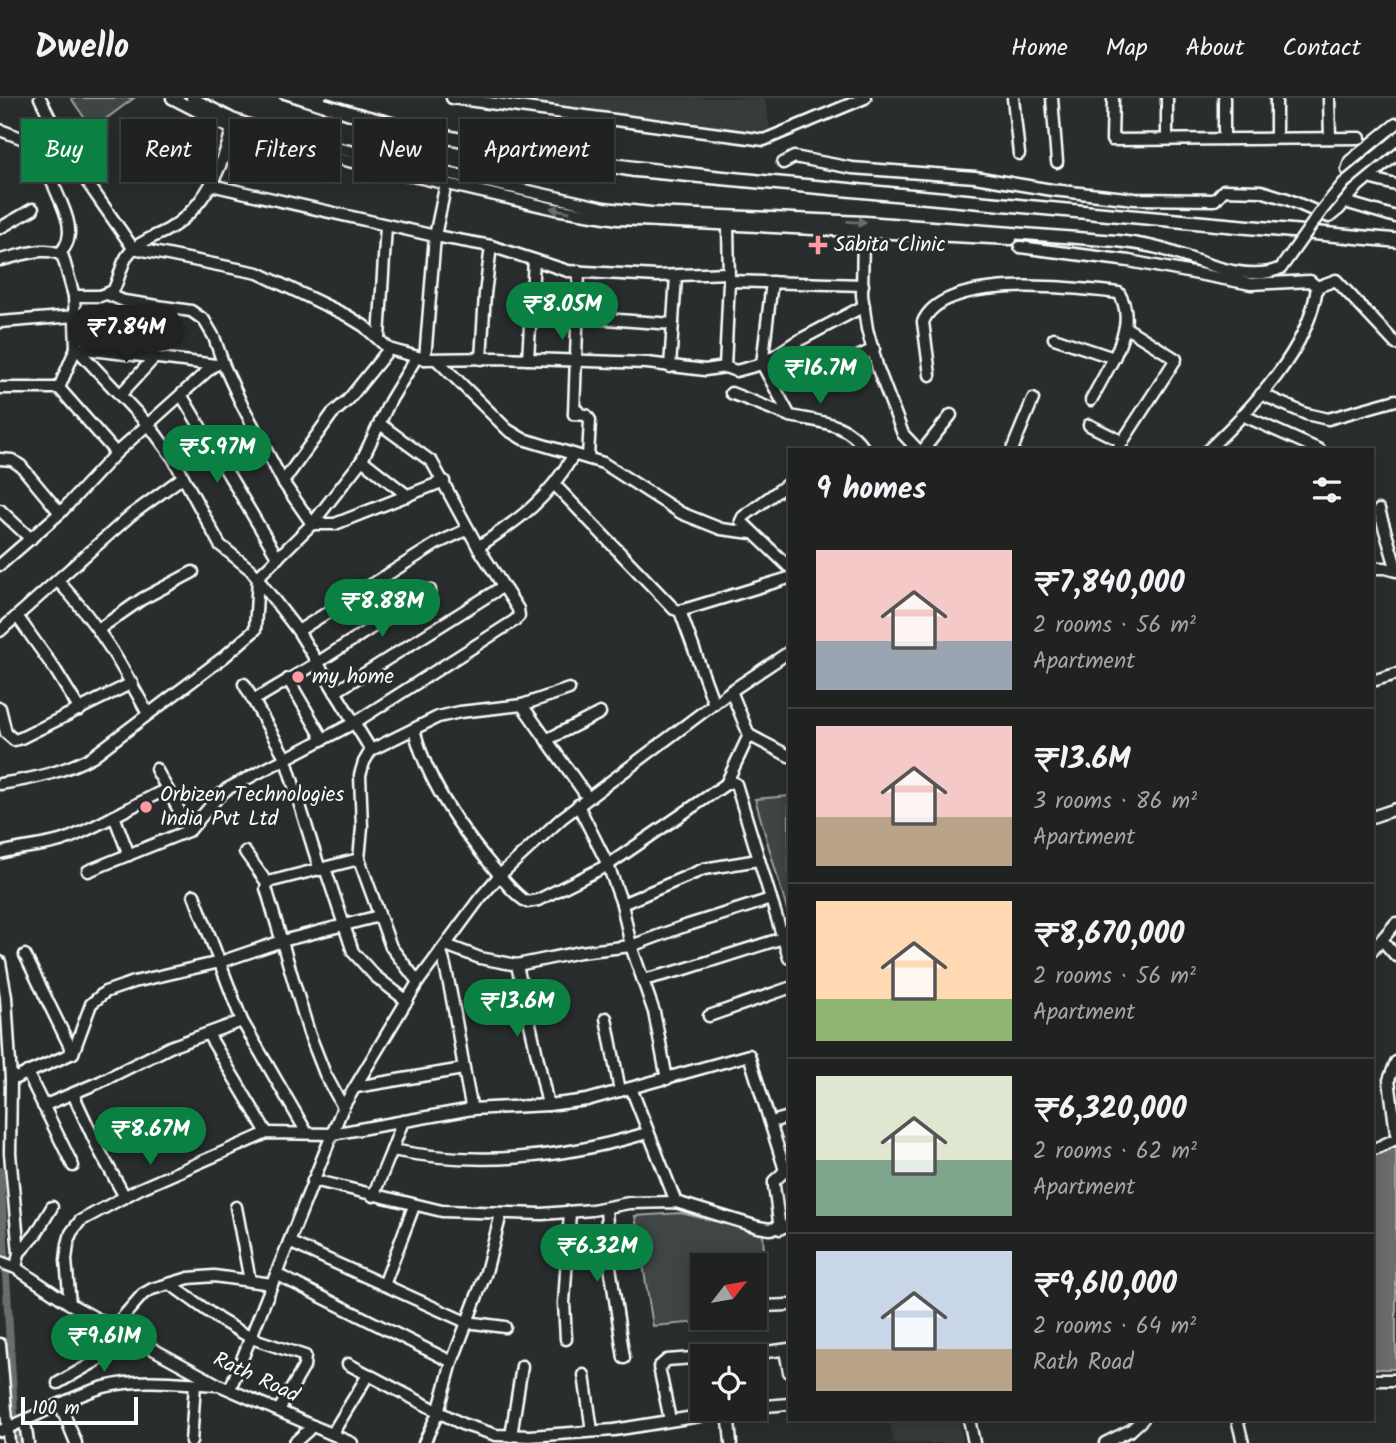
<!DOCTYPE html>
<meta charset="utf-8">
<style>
body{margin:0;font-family:Kalam,sans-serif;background:#282a2a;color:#f1f3f6;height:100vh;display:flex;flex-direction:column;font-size:26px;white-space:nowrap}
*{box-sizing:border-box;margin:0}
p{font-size:23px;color:#a2a4a5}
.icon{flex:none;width:38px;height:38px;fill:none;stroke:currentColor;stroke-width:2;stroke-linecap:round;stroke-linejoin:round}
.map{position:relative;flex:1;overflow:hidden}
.sheet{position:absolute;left:788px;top:350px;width:586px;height:973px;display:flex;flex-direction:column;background:#202222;border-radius:0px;box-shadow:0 4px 18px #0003,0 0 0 2px #3d3f40}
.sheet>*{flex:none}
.banner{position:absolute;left:21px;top:21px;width:662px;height:63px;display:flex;gap:14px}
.needle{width:46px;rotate:59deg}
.controls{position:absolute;left:690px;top:1155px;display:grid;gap:14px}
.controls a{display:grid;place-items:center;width:77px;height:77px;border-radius:0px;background:#202222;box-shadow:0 4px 18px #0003,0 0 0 2px #3d3f40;font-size:35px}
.scale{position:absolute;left:21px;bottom:18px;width:117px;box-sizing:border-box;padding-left:7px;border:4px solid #fff;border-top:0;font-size:19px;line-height:24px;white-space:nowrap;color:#fff;-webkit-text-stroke:5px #2a2d2e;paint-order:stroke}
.price{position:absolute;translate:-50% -60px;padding:0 16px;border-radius:24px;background:#0b8043;color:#fff;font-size:23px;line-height:46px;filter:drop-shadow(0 2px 4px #0008)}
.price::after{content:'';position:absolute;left:50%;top:42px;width:21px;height:16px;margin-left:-10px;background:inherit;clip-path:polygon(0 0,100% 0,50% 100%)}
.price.on{background:#222;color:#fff}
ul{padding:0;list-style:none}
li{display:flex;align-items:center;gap:21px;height:175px;padding:0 28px}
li+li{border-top:2px solid #3d3f40}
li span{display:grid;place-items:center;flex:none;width:196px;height:140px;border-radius:0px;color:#555}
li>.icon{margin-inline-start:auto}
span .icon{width:84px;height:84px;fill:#fffc;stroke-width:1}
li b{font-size:30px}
h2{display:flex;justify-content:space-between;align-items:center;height:84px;padding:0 28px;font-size:30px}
.pill{padding:0 24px;border-radius:0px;background:#202222;box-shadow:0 4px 18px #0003,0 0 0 2px #3d3f40;font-size:24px;line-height:63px}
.pill.on{background:#0b8043;color:#fff}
header{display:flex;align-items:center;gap:42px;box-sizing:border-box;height:98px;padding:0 35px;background:#202222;border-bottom:2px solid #3d3f40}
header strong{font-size:33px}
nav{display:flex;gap:38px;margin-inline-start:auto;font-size:24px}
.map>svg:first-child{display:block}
.built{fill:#373a3b}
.green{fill:#414445;stroke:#a0a2a2;stroke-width:2}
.water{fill:#6a6c6d;stroke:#a6a7a7;stroke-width:2}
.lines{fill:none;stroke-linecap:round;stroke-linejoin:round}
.canal{stroke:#6a6c6d;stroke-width:8}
.minor-casing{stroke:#fff;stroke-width:15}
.minor{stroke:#2a2d2e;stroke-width:10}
.rail{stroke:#fff;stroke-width:2.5}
.minor-bridge-casing{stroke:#fff;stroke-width:15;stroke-linecap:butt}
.minor-bridge{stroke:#2a2d2e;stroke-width:10}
.oneway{fill:#6a6c6d}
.poi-dot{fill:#ff9aa2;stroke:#2a2d2e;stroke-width:2.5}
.labels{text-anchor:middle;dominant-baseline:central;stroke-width:6;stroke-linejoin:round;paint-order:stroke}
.poi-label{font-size:21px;fill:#fff;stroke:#2a2d2e;text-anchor:start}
.street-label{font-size:21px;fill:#fff;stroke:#2a2d2e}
</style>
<header>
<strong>Dwello</strong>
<nav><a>Home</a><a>Map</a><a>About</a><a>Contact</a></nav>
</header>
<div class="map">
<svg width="1396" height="1345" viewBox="0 0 1396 1345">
<rect width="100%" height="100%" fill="#2a2d2e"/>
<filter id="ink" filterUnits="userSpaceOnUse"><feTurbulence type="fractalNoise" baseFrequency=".0143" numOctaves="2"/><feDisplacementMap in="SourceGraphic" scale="14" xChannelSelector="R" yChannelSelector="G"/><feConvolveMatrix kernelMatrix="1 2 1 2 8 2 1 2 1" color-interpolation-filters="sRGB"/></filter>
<g filter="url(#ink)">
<g class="built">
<polygon points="498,0 765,0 771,37 612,16"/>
<polygon points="889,1321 959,1321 964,1345 894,1345"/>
</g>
<g class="green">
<polygon points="71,0 134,0 92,31"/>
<polygon points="789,698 789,819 755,701"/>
<polygon points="681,1115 763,1135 767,1218 754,1219 754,1167 702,1167 702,1220 750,1220 653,1228 635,1118"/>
</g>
<polygon class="water" points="1396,1048 1396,1271 1372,1271 1372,1058"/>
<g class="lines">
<polyline class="canal" points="0,1073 14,1315 18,1345"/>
<defs>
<g id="minor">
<polyline points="40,0 69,58 133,150 258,175 346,217 364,228 389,251 425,261 498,260 647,265 705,272 725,269 736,273 762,266 794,245 864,208"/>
<polyline points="172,0 232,31 266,44 555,111 618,121 1011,141"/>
<path d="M192,0L232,21L282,38L604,110L651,115L865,124L1117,143C1133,145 1149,147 1165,152C1198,162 1247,186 1281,170"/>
<polyline points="452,0 764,42 865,0"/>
<polyline points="1013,0 1019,56"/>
<polyline points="1052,0 1057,64"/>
<polyline points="1113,0 1112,42 1360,40"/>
<polyline points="1276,0 1276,40"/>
<polyline points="1329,0 1330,40"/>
<polyline points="1396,26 1350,63 1347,72 1368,80 1396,87"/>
<polyline points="0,32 37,46 49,44"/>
<polyline points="1167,41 1167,0"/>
<polyline points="1224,41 1224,0"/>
<path d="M46,45C46,56 47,67 50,78C58,102 82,133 60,155"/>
<polyline points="783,65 794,59 852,70 975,79 1052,92 1135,101 1215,102 1224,92 1261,93 1287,101 1329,119 1339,111 1358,88 1396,57"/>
<polyline points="446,85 435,138 491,148 568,173 657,178 727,175"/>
<polyline points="211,87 435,138 425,261"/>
<polyline points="1345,104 1396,119"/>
<polyline points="0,130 33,111"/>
<polyline points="863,135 862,197 867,231 878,271 903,336 918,352"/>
<path d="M1020,149L1129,163L1251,186L1310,183L1317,189C1309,253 1252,309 1208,352"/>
<path d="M0,162C17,159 50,145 63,159L74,198L76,250L152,331L173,360L220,447L251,472L298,533L371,652"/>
<polyline points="729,183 863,187"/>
<path d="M772,184L762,266L790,318C820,324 848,324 865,352"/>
<polyline points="1317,189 1336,182 1396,246"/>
<polyline points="107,196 124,203 191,213 204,222 214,239 224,268 241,305 283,384 312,426 335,426 444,383"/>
<path d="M74,198H100L113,193C120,181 121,163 131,153C140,143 157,138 169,131C204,110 223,69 232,31"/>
<polyline points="578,219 673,226"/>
<polyline points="0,224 75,218"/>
<polyline points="379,240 386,128"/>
<polyline points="481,261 485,196 491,148"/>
<polyline points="528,261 534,162"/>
<polyline points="437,262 508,332 523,341 603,365 681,415 721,431 752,435"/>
<polyline points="670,269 676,178"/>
<polyline points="725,269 729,183 728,127"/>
<polyline points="832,271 874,251"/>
<path d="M930,277L923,224C944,174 1075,190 1119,195C1132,217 1124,238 1114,260L1054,240"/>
<polyline points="0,290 59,290 116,355"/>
<polyline points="59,290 76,250 216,267"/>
<polyline points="731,295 790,318"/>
<polyline points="1261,296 1306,316 1328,321 1396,302"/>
<polyline points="120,297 155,259"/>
<polyline points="182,298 278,460"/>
<polyline points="1091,302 1114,260"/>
<polyline points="578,313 574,316 586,317 590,322 588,359"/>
<polyline points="574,316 579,173"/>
<polyline points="1242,317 1320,352"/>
<polyline points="1089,327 1123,344"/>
<polyline points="923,352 951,317"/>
<polyline points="1012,352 1033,301"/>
<polyline points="1117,352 1176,261 1125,229"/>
<polyline points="0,361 12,362 21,368 60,415"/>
<polyline points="362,362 408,398"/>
<polyline points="283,384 332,316 348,302 389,251"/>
<polyline points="554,386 674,511 680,513 789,480"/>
<polyline points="789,390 786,387 743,419 741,423 789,469"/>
<polyline points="0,412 31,441"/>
<polyline points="1379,412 1396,469"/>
<path d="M478,449C521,420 546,403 573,358"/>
<polyline points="0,467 60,415 116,355 214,267"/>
<polyline points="1372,470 1385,470 1396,473"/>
<path d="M58,483C99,527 120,564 148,616"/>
<polyline points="680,513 714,606"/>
<polyline points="17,518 56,573 80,612"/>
<polyline points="99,531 142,501 193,474"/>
<polyline points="0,533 131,417 183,379"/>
<polyline points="298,533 436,446 468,431"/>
<polyline points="288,581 323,641"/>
<polyline points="1372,583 1396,576"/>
<polyline points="244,586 285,659 320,772"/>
<polyline points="731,593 749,637 789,658"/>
<polyline points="335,594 502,489"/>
<polyline points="254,602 317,565 430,492"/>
<polyline points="522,607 588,700"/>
<polyline points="0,610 6,635 14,642 21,640 132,585"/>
<path d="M414,631C427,684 461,732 496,773C505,784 515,797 527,804L538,802L608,767L726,686L732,684L736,686L789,860"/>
<polyline points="546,642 600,615"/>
<polyline points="156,671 190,732"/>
<path d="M0,686C32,681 65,674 93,658L224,559L255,532L258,479L312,426L362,362L390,303L416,260"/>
<polyline points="726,686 749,637"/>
<polyline points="578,707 608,767 622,806 631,848 654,914 667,981"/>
<polyline points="114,718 129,757"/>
<polyline points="1372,719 1396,711"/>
<polyline points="245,754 267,785"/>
<path d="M0,755C23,748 47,749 69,740C103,726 135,706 167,691"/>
<polyline points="325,770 353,854 375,878 407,903"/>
<polyline points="88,773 190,732 218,699 227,691 354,625 514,523 519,518 518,511 478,449 432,364 380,326"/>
<polyline points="194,797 242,923 307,1035"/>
<polyline points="622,806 704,771 758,762"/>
<polyline points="1382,842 1396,858"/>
<polyline points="446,847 480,860 517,867 580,854 631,848 682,829 771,801"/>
<path d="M441,853C456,905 460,959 472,1011"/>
<polyline points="1372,853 1396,825"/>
<polyline points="25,857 73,955"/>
<polyline points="0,864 6,899 11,982 10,1055 19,1155 16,1170"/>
<polyline points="517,867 548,1007"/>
<polyline points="643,882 682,872 783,840"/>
<polyline points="418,884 391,849 359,761 362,729 360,677 364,664 371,652 438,619 460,614 522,607 569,591"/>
<polyline points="709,918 789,890"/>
<polyline points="606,920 620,993"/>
<polyline points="208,936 267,1035"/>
<polyline points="1396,964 1389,982 1396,1035"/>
<polyline points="27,974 73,1068"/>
<polyline points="11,982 73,955 91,906 105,894 134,884 220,864 282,843 379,818"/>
<polyline points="356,989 463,971"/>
<polyline points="631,990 676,1104"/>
<polyline points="73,996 99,1052 125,1099"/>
<polyline points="43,1008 100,984 170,949 242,923"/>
<polyline points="343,1009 325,976 309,935 266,790 267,785 272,783 359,761"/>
<path d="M403,1023L392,1052C478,1069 564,1060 647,1035"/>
<polyline points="771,1024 789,1019"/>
<polyline points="1372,1052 1396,1041"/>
<polyline points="313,1082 442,1113 542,1116 592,1112 629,1105 676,1104 758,1129 770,1131 789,1128"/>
<polyline points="373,1098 392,1052"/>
<polyline points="236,1109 250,1183"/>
<polyline points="606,1110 609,1162 624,1260"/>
<polyline points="289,1144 466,1224 505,1229"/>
<polyline points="19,1155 36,1136 52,1109"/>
<polyline points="0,1164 16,1170 70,1206 219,1287 352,1345"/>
<polyline points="276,1176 452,1264"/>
<polyline points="170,1186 220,1222 251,1240 305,1258 304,1269 279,1312"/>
<polyline points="384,1187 414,1108"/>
<polyline points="70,1206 66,1162 68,1146 71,1135 80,1123 139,1091 267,1035 332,1036 472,1011 548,1007 587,1002 749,957 784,1069 784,1074 774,1083 774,1088 780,1131"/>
<polyline points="762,1208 789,1207"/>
<polyline points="114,1229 143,1196 152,1191 189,1180 214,1178 272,1186"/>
<polyline points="566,1241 564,1205 570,1114"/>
<polyline points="0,1246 9,1345"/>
<polyline points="785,1252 789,1274"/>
<polyline points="744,1257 789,1251"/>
<polyline points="348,1266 462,1326 496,1337 530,1338 614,1332 743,1311"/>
<polyline points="584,1277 592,1333"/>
<polyline points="1372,1282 1396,1282"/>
<polyline points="58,1285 135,1241"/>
<polyline points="230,1291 343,1009 418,884 480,800 500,777 562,720 731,593 789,554"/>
<polyline points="60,1306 76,1345"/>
<polyline points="754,1309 789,1306"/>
<polyline points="728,1312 731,1345"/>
<polyline points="969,1321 974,1345"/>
<polyline points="1237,1321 1243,1345"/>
<polyline points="670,1322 659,1269 667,1262 693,1260"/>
<polyline points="25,1324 28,1345"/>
<path d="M0,1333C35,1320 68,1299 104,1289C141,1279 180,1285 217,1287"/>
<polyline points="332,1336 368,1277"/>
<polyline points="511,1338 522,1268"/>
<polyline points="191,1344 195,1286"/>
<polyline points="294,1345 313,1328"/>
<polyline points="424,1345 438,1315 452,1264 486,1174 501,1116"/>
<polyline points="1105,1345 1131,1332 1143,1321"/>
</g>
</defs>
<use href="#minor" class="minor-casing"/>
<use href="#minor" class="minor"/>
<g class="rail">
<polyline points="280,0 367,28 450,47 632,79 1396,150"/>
<path d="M326,0C499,54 681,69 861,86C1039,103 1218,119 1396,135"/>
</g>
<defs>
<polyline id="minor-bridge" points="1281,170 1322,112 1344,85 1396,42"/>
</defs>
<use href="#minor-bridge" class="minor-bridge-casing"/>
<use href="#minor-bridge" class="minor-bridge"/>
</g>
<defs><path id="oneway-solid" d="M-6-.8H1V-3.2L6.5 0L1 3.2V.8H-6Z" transform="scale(1.75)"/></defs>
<g class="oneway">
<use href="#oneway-solid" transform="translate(560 112) rotate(-169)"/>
<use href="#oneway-solid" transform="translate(857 124) rotate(3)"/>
</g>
</g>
<g class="poi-dot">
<path d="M814.5 136.5h7v7h7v7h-7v7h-7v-7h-7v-7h7z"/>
<circle cx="298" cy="579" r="7"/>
<circle cx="146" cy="709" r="7"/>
</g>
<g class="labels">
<g class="poi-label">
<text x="834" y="147">Sabita Clinic</text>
<text x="312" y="579">my home</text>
<text x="160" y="697">Orbizen Technologies<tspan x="160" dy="24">India Pvt Ltd</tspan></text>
</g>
<g class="street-label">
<text transform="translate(256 1280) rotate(25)">Rath Road</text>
</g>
</g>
</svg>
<div class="controls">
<a><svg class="needle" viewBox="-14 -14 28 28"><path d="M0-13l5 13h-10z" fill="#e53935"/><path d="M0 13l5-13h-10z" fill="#a2a4a5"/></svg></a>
<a><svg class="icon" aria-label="locate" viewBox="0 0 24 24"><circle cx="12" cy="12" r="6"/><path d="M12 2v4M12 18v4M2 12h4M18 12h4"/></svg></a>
</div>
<div class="scale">100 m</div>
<b class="price" style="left:562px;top:244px">₹8.05M</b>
<b class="price on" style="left:126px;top:267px">₹7.84M</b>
<b class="price" style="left:820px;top:308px">₹16.7M</b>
<b class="price" style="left:217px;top:387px">₹5.97M</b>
<b class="price" style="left:382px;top:541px">₹8.88M</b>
<b class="price" style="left:517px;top:941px">₹13.6M</b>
<b class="price" style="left:150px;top:1069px">₹8.67M</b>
<b class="price" style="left:597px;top:1186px">₹6.32M</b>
<b class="price" style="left:104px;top:1276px">₹9.61M</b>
<div class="banner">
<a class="pill on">Buy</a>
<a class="pill">Rent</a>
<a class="pill">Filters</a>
<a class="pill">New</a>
<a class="pill">Apartment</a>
</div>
<section class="sheet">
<h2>9 homes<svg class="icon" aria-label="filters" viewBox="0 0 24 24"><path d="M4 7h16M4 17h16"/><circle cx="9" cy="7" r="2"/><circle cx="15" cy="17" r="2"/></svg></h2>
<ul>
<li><span style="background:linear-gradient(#f6c9c9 65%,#9aa5b1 0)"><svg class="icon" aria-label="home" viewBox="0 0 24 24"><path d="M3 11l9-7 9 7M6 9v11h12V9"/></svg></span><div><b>₹7,840,000</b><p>2 rooms · 56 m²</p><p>Apartment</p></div></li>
<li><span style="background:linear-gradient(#f6c9c9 65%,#b9a48a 0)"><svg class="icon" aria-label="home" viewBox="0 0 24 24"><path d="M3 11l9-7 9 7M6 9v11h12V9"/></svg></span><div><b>₹13.6M</b><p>3 rooms · 86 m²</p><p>Apartment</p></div></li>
<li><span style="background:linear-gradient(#ffd9b3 70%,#8fb573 0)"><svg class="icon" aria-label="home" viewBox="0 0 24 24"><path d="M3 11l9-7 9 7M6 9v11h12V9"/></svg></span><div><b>₹8,670,000</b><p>2 rooms · 56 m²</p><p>Apartment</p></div></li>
<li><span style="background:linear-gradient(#dfe7d0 60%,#7fa58c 0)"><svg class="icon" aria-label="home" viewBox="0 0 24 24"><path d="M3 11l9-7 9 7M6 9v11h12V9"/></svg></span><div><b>₹6,320,000</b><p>2 rooms · 62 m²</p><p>Apartment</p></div></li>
<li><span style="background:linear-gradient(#c9d6e8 70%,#b9a48a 0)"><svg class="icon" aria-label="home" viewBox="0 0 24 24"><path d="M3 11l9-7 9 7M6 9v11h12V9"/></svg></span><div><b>₹9,610,000</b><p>2 rooms · 64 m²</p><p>Rath Road</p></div></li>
</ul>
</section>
</div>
